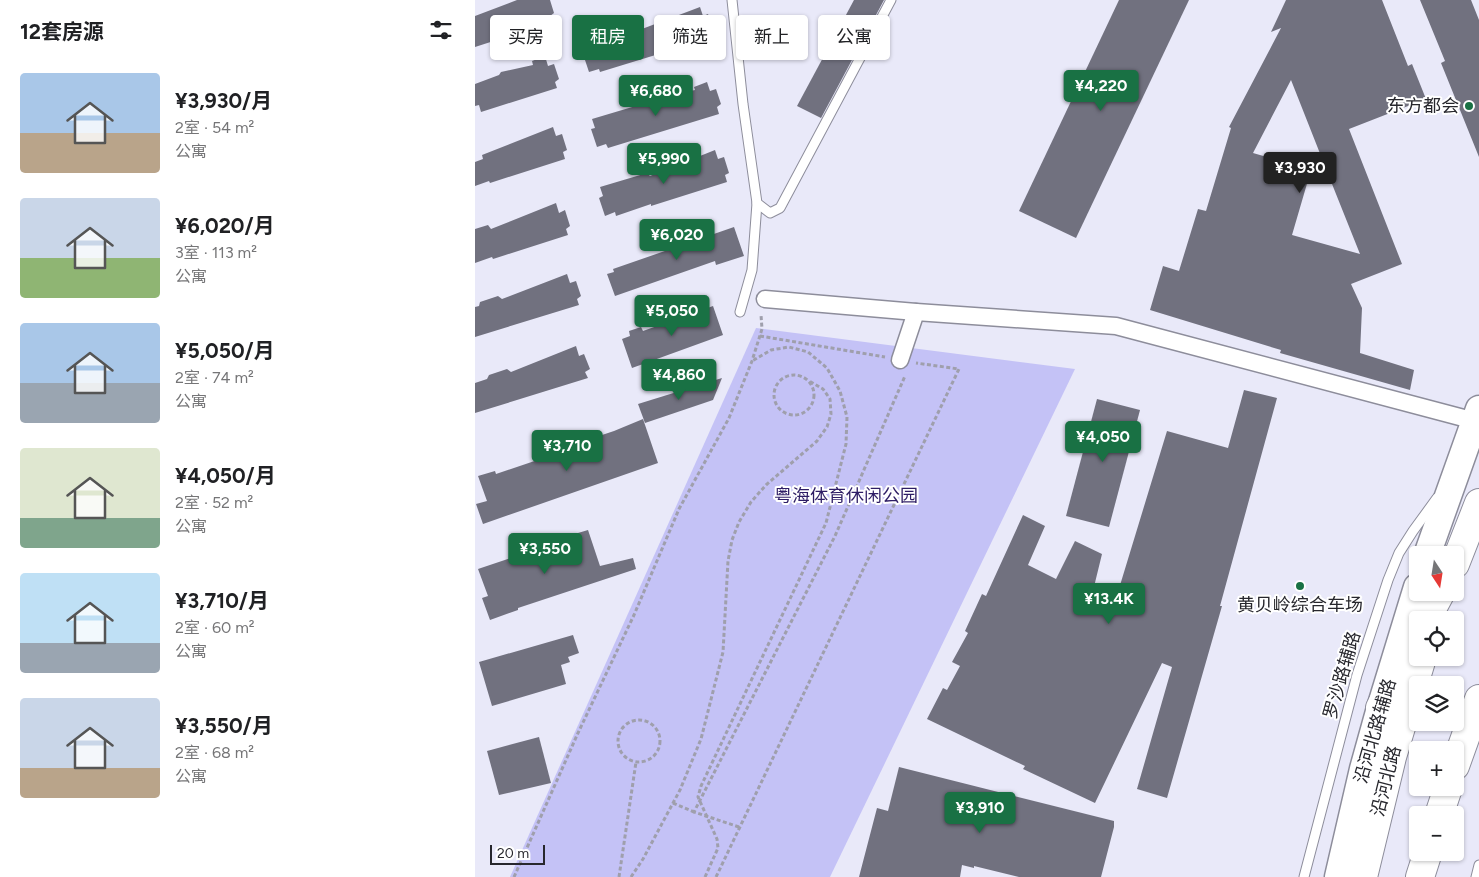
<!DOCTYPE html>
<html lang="zh">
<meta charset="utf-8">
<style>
body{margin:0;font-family:Figtree,"Noto Sans SC",sans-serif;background:#f6f6f6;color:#202124;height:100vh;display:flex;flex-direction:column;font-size:19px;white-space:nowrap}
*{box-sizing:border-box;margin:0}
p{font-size:16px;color:#757577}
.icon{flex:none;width:28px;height:28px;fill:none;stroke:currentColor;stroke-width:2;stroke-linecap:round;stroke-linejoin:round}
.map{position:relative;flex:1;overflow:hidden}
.side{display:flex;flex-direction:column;background:#fff;width:475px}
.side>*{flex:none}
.hud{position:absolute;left:15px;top:15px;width:475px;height:45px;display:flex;gap:10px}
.needle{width:32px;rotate:168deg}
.fabs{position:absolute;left:934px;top:546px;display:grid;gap:10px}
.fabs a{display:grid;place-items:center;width:55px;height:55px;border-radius:5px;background:#fff;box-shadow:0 1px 4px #0004;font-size:25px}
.scale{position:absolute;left:15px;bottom:12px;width:55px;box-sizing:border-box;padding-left:5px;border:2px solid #27272d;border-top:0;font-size:14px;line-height:18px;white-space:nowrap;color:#27272d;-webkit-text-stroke:4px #fff;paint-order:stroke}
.price{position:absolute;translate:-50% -42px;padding:0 11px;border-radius:5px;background:#197144;color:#fff;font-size:16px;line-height:32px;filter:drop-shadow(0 1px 2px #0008)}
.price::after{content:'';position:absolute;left:50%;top:30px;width:15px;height:11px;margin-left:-8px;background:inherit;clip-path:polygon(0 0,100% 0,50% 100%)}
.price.active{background:#222;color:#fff}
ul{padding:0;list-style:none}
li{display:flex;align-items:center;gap:15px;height:125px;padding:0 20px}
li span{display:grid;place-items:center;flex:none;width:140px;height:100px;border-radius:5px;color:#555}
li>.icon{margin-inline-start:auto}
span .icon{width:60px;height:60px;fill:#fffc;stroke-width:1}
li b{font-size:21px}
h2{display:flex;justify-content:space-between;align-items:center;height:60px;padding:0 20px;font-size:21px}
.pill{padding:0 18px;border-radius:5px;background:#fff;box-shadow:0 1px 4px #0004;font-size:18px;line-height:45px}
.pill.active{background:#197144;color:#fff}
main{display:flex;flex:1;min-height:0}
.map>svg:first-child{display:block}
.green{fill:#c4c2f6}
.building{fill:#71717f;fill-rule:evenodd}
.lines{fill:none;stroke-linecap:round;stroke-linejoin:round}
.lane-casing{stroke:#8d8d9b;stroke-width:11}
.street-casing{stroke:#8d8d9b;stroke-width:19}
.primary-casing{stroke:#8d8d9b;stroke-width:29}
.highway-casing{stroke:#8d8d9b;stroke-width:30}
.path{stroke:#9f9fac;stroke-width:3;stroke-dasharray:4 2.5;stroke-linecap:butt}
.lane{stroke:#fff;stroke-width:9}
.street{stroke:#fff;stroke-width:16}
.primary{stroke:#fff;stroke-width:26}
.highway{stroke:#fff;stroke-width:28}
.path-bridge{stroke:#9f9fac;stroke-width:3;stroke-dasharray:4 2.5;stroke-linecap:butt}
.poi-dot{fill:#197144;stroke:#fff;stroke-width:2}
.labels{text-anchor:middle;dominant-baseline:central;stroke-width:4;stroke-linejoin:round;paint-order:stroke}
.poi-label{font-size:18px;fill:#27272d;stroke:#fff;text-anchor:end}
.park-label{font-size:18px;fill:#2e1d65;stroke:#fff}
.street-label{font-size:18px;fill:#27272d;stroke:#fff}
</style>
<main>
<section class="side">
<h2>12套房源<svg class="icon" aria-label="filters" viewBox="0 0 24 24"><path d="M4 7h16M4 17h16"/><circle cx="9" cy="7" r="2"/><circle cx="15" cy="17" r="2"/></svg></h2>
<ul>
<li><span style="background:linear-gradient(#a9c7e8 60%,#b9a48a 0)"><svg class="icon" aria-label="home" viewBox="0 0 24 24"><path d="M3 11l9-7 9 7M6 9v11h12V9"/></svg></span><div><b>¥3,930/月</b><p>2室 · 54 m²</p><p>公寓</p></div></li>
<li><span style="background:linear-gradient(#c9d6e8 60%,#8fb573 0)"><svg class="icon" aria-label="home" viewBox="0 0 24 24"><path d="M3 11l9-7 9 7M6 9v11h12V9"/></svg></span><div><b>¥6,020/月</b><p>3室 · 113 m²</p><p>公寓</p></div></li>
<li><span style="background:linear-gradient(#a9c7e8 60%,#9aa5b1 0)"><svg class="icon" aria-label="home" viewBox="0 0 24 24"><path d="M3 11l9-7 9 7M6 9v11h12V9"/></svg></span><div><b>¥5,050/月</b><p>2室 · 74 m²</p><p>公寓</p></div></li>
<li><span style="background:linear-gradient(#dfe7d0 70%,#7fa58c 0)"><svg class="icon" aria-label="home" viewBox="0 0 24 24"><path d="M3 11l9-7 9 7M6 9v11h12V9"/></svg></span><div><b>¥4,050/月</b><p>2室 · 52 m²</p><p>公寓</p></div></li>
<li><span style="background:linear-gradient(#bfe0f5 70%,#9aa5b1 0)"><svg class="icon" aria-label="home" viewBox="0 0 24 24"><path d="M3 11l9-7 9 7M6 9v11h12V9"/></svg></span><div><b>¥3,710/月</b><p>2室 · 60 m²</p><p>公寓</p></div></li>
<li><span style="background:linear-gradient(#c9d6e8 70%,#b9a48a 0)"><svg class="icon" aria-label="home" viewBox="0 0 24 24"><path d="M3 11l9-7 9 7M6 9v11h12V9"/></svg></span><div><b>¥3,550/月</b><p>2室 · 68 m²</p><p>公寓</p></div></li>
</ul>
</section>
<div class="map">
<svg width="1004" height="877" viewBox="0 0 1004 877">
<rect width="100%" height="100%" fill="#e9e9f9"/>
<polygon class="green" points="281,328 600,369 355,877 35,877"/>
<g class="building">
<polygon points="42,0 75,0 79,13 75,16 77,22 0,47 0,16"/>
<polygon points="379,0 409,0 346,118 322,106"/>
<polygon points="644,0 714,0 601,238 544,211"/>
<path d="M811,0H907L933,66L937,64L951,99L874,129L927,264L876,284L887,308L885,353L939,370L935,390L805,353L806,350L675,310L688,266L704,271L723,209L731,211L756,128L754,127L806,28L796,32ZM816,80L859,189L885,254L817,235L836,170L778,153Z"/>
<polygon points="945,0 996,0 1004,20 1004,157 966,63 970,61"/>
<polygon points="225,7 228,16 233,14 238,29 234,32 236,38 125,72 124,69 114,72 108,54 112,52 110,44 156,29 159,32"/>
<polygon points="70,56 73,66 79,64 84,79 80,82 82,88 6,112 4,105 0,106 0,84 24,75 26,72 58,65 57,61"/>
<polygon points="232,82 235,91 241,89 246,104 242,107 244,114 133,148 131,144 122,147 116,129 120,128 117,119 164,105 167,107 186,100 187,97 220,90 219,87"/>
<polygon points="78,127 81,136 87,134 92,150 88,152 90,159 15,183 14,181 0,186 0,162 8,159 7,155"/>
<polygon points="240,150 243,159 249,157 254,173 250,175 252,182 176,206 176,204 141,216 140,212 130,216 124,198 128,196 125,187 172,173 175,176"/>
<polygon points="81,203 84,213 90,210 95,226 91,229 93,235 18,259 17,257 0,263 0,229 13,225 16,229"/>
<polygon points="259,227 269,256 241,265 240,261 140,296 132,274 139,272 138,269"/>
<polygon points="92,274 95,283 101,281 106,296 102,299 104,305 0,337 0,307 4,306 5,302 23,296 27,299"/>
<polygon points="238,306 248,335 157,368 147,339 155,336 154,331 166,327 168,331"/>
<polygon points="101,346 104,356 109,354 115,369 110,372 113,378 0,413 0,383 12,379 14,375 32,369 36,372"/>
<polygon points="247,378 238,400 170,423 163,404"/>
<polygon points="769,390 802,398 745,606 747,606 692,798 662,789 697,667 687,663 620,803 548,769 550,766 452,719 468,688 472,690 485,666 477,662 493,633 490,631 507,594 511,596 548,515 570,526 553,565 581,579 600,541 627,554 616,599 639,605 692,431 753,448"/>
<polygon points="622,399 665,410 634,527 591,516"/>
<polygon points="168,419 183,463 8,524 1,504 12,501 3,476 20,471 21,474 92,450 91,447 139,431"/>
<polygon points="113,530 125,566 158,558 161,569 43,608 43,610 15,620 7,598 13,596 3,569 54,552 55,556 95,543 93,536"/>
<polygon points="98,635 104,653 93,657 95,662 86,665 91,684 17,706 4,662"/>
<polygon points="64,737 76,783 24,795 12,751"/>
<polygon points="424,767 639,821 639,827 626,877 544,877 499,866 499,868 487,865 485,877 384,877 402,808 413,811"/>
</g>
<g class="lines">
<defs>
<g id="lane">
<polyline points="257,0 268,104 282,203 295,213 305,208 416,0"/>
<polyline points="265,312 277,270 282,203"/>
<polyline points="829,877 882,675 913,580 924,553 938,531 962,498"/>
<polyline points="1001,877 1004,865"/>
</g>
<g id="street">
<polyline points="290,299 441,312 641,326 1000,421"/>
<polyline points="425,360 441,312"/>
</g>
<g id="primary">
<polyline points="952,555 1004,409"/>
<polyline points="863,877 888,769 905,708 942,587"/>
</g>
<g id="highway">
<polyline points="980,564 1004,503"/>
<polyline points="951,620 966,592"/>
<polyline points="905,708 942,636"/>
<polyline points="980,766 1004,699"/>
<polyline points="964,815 973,788"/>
<polyline points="888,877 917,757 947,658"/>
<polyline points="945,877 953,852"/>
</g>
</defs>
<use href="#lane" class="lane-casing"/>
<use href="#street" class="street-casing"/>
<use href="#primary" class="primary-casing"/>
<use href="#highway" class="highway-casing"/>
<g class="path">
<polyline points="285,336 410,357"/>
<circle cx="319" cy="395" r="20"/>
<circle cx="164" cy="741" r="21"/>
<polyline points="198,803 219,812"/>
<polyline points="264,827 219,812 360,536 430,376"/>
<polyline points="39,877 103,733 159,615 204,509 254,418 277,361 287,329 286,315"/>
<polyline points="144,877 161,762"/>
<polyline points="156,877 168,859 205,790 226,739 248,652 253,561 257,540 264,522 276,502 291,485 342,441 352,427 356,414 355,399 348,389 334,381"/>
<polyline points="241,877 484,369 441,363"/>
</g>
<use href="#lane" class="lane"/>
<use href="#street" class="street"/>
<use href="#primary" class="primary"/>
<use href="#highway" class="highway"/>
<polyline class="path-bridge" points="230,877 243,848 242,839 223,797 226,786 351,523 371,444 372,417 365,391 352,368 333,352 314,347 296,350 277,361"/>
</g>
<g class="poi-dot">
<circle cx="994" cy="106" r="5"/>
<circle cx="825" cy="586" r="5"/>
</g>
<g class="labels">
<g class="poi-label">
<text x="984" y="106">东方都会</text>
<text x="825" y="605" text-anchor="middle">黄贝岭综合车场</text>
</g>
<g class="park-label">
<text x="371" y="496">粤海体育休闲公园</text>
</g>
<g class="street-label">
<text transform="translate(867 675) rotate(-74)">罗沙路辅路</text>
<text transform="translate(900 731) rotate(-74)">沿河北路辅路</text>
<text transform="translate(911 781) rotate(-76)">沿河北路</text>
</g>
</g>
</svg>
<div class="fabs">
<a><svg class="needle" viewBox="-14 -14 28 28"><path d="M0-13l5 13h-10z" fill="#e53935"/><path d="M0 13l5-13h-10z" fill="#757577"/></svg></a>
<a><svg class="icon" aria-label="locate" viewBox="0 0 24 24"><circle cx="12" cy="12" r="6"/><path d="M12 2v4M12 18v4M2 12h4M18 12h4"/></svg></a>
<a><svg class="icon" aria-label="layers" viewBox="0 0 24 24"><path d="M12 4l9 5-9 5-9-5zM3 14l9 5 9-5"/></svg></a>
<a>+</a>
<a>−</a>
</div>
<div class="scale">20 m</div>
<b class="price" style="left:626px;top:112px">¥4,220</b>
<b class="price" style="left:181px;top:117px">¥6,680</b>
<b class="price" style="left:189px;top:185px">¥5,990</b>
<b class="price active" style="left:825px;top:194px">¥3,930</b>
<b class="price" style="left:202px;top:261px">¥6,020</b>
<b class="price" style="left:197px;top:337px">¥5,050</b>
<b class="price" style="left:204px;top:401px">¥4,860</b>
<b class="price" style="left:628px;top:463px">¥4,050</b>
<b class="price" style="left:92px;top:472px">¥3,710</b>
<b class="price" style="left:70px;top:575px">¥3,550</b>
<b class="price" style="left:634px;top:625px">¥13.4K</b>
<b class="price" style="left:505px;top:834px">¥3,910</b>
<div class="hud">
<a class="pill">买房</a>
<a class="pill active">租房</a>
<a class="pill">筛选</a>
<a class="pill">新上</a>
<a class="pill">公寓</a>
</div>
</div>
</main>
